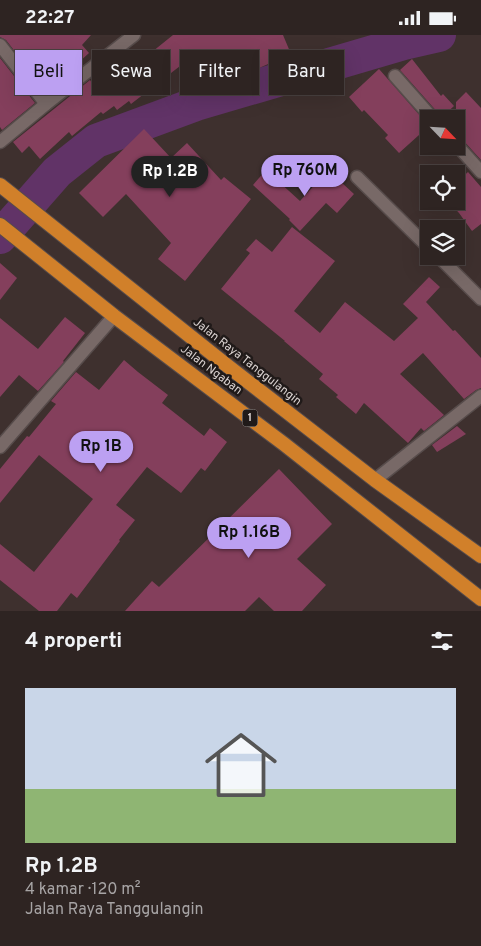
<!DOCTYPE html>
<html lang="id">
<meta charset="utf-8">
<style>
body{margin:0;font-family:Overpass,sans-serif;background:#3a302f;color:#f1f3f6;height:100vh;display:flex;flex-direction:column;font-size:19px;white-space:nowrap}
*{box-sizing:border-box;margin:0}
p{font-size:16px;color:#a7a4a5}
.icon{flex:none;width:28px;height:28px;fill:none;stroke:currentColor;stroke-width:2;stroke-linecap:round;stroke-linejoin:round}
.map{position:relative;height:576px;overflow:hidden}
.panel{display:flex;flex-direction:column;background:#2e2422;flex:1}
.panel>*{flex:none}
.banner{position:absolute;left:15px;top:15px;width:451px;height:45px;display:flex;gap:10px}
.needle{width:32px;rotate:115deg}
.fabs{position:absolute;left:420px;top:75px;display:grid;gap:10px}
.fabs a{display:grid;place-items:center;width:45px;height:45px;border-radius:0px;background:#2e2422;box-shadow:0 5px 20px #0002,0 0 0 1px #494140;font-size:25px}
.price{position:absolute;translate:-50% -42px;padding:0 11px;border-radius:18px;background:#bca0f2;color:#111;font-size:16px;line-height:32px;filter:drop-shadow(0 1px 2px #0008)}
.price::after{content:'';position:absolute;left:50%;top:30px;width:15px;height:11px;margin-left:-8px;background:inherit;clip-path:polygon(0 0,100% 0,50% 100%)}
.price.on{background:#222;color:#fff}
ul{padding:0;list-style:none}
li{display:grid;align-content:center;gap:10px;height:265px;padding:0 25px}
li span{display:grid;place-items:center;height:155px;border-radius:0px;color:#555}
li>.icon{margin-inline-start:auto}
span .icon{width:90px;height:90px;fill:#fffc;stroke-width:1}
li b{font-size:21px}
h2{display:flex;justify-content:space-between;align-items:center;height:60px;padding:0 25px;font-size:21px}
.chip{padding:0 18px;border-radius:0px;background:#2e2422;box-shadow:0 5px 20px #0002,0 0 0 1px #494140;font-size:18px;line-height:45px}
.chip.on{background:#bca0f2;color:#111}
.status{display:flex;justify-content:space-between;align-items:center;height:35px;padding:0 25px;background:#2e2422;direction:ltr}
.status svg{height:14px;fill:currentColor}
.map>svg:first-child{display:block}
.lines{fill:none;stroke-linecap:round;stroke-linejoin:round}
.river{stroke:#613367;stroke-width:34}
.building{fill:#843f5c}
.minor-casing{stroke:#574c4b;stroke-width:15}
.trunk-casing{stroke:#574c4b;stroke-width:16}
.minor{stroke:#786967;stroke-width:12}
.trunk{stroke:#d1802a;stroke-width:14}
.labels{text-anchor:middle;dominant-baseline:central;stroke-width:5;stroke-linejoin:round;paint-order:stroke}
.shield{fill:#201a19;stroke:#a39c9a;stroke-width:1}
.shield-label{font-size:11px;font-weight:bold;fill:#dbd3d1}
.street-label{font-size:12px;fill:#dbd3d1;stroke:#201a19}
</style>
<div class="status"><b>22:27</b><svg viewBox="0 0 49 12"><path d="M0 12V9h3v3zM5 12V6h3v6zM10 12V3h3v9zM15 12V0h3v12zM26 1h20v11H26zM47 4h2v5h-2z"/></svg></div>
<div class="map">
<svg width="481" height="576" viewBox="0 0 481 576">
<rect width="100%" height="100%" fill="#3e302e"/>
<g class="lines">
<polyline class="river" points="0,202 57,137 96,106 196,69 404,8 439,0"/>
</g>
<g class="building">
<polygon points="0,0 91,0 82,10 89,18 77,29 79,32 47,58 6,5 0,2"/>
<polygon points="173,0 283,0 291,19 241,41 231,19 217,31 202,14 131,69 129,66 117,75 114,71 103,79 101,77 72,101 69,97 40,124 29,111 22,118 13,107 90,45 94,51 107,41 109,45 139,21 142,25"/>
<polygon points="0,23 35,68 2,95 0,92"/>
<polygon points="412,24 441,61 443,59 454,71 441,83 439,79 400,35"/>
<polygon points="379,34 429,91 399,118 385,103 388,100 364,75 362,77 349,62"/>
<polygon points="466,57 481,73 481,125 462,104 456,101 456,67"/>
<polygon points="144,94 171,123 187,108 221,145 224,142 251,164 185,246 158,224 171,208 126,159 103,182 79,158"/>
<polygon points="266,135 300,166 328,135 354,159 337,178 326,168 300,196 289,185 290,184 253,150"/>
<polygon points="468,137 481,152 481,189 472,196 459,178 448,166 456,166 456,148"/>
<polygon points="292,192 335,226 294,276 320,298 345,267 394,306 418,283 403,269 429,242 440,252 426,267 453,296 455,295 481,323 481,353 476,355 464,364 423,318 400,339 444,380 424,396 421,393 408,408 364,368 356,379 336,362 338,360 319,344 323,339 284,306 285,306 221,254 250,218 246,215 256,204 272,217"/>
<polygon points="0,228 17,243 0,265"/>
<polygon points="65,282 85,298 63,326 64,327 38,356 19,340 0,362 0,283 38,314"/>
<polygon points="124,325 138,337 168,360 162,368 204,401 210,393 227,407 205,436 201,433 181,458 147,432 116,470 135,485 119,505 120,506 77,563 71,558 57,576 39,576 0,545 0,509 34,537 93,464 39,420 0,468 0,434 27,401 29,402 56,369 51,366 76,337 99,355"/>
<polygon points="457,391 466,399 437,417 432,410"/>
<polygon points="279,434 332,489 297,524 326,550 302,576 274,576 259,562 245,576 125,576 152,546 159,552"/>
</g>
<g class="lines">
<defs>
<g id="minor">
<polyline points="0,10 46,69"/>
<polyline points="395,41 433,84"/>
<polyline points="0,107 46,69 134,0"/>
<polyline points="456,109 481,137"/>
<polyline points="357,142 429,213"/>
<polyline points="438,221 481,264"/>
<polyline points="0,412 114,281"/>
<polyline points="375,445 481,361"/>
</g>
<g id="trunk">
<polyline points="0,150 225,329 375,445 481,521"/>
<polyline points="0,190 114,281 284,409 481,564"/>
</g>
</defs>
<use href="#minor" class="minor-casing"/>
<use href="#trunk" class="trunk-casing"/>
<use href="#minor" class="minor"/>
<use href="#trunk" class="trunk"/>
</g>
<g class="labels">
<rect class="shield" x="242.5" y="374.5" width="15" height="17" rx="4"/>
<g class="shield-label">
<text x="250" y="383">1</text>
</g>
<g class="street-label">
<text transform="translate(247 327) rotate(38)">Jalan Raya Tanggulangin</text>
<text transform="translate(211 335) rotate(37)">Jalan Ngaban</text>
</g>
</g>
</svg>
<div class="fabs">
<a><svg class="needle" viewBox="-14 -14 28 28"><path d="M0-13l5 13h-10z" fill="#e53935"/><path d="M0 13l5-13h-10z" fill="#a7a4a5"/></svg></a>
<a><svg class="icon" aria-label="locate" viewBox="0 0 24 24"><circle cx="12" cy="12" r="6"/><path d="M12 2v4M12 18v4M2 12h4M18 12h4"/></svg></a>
<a><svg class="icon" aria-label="layers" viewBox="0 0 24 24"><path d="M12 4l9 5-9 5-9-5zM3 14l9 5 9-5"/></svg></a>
</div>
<b class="price" style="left:305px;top:162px">Rp 760M</b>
<b class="price on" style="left:170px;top:163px">Rp 1.2B</b>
<b class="price" style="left:101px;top:438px">Rp 1B</b>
<b class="price" style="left:249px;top:524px">Rp 1.16B</b>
<div class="banner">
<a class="chip on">Beli</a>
<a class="chip">Sewa</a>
<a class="chip">Filter</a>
<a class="chip">Baru</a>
</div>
</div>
<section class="panel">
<h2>4 properti<svg class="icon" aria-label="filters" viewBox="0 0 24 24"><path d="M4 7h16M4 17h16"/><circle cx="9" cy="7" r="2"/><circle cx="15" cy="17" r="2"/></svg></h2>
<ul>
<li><span style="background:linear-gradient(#c9d6e8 65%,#8fb573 0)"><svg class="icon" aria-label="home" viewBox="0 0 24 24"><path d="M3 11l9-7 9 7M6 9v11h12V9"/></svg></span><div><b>Rp 1.2B</b><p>4 kamar · 120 m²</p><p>Jalan Raya Tanggulangin</p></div></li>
</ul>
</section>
